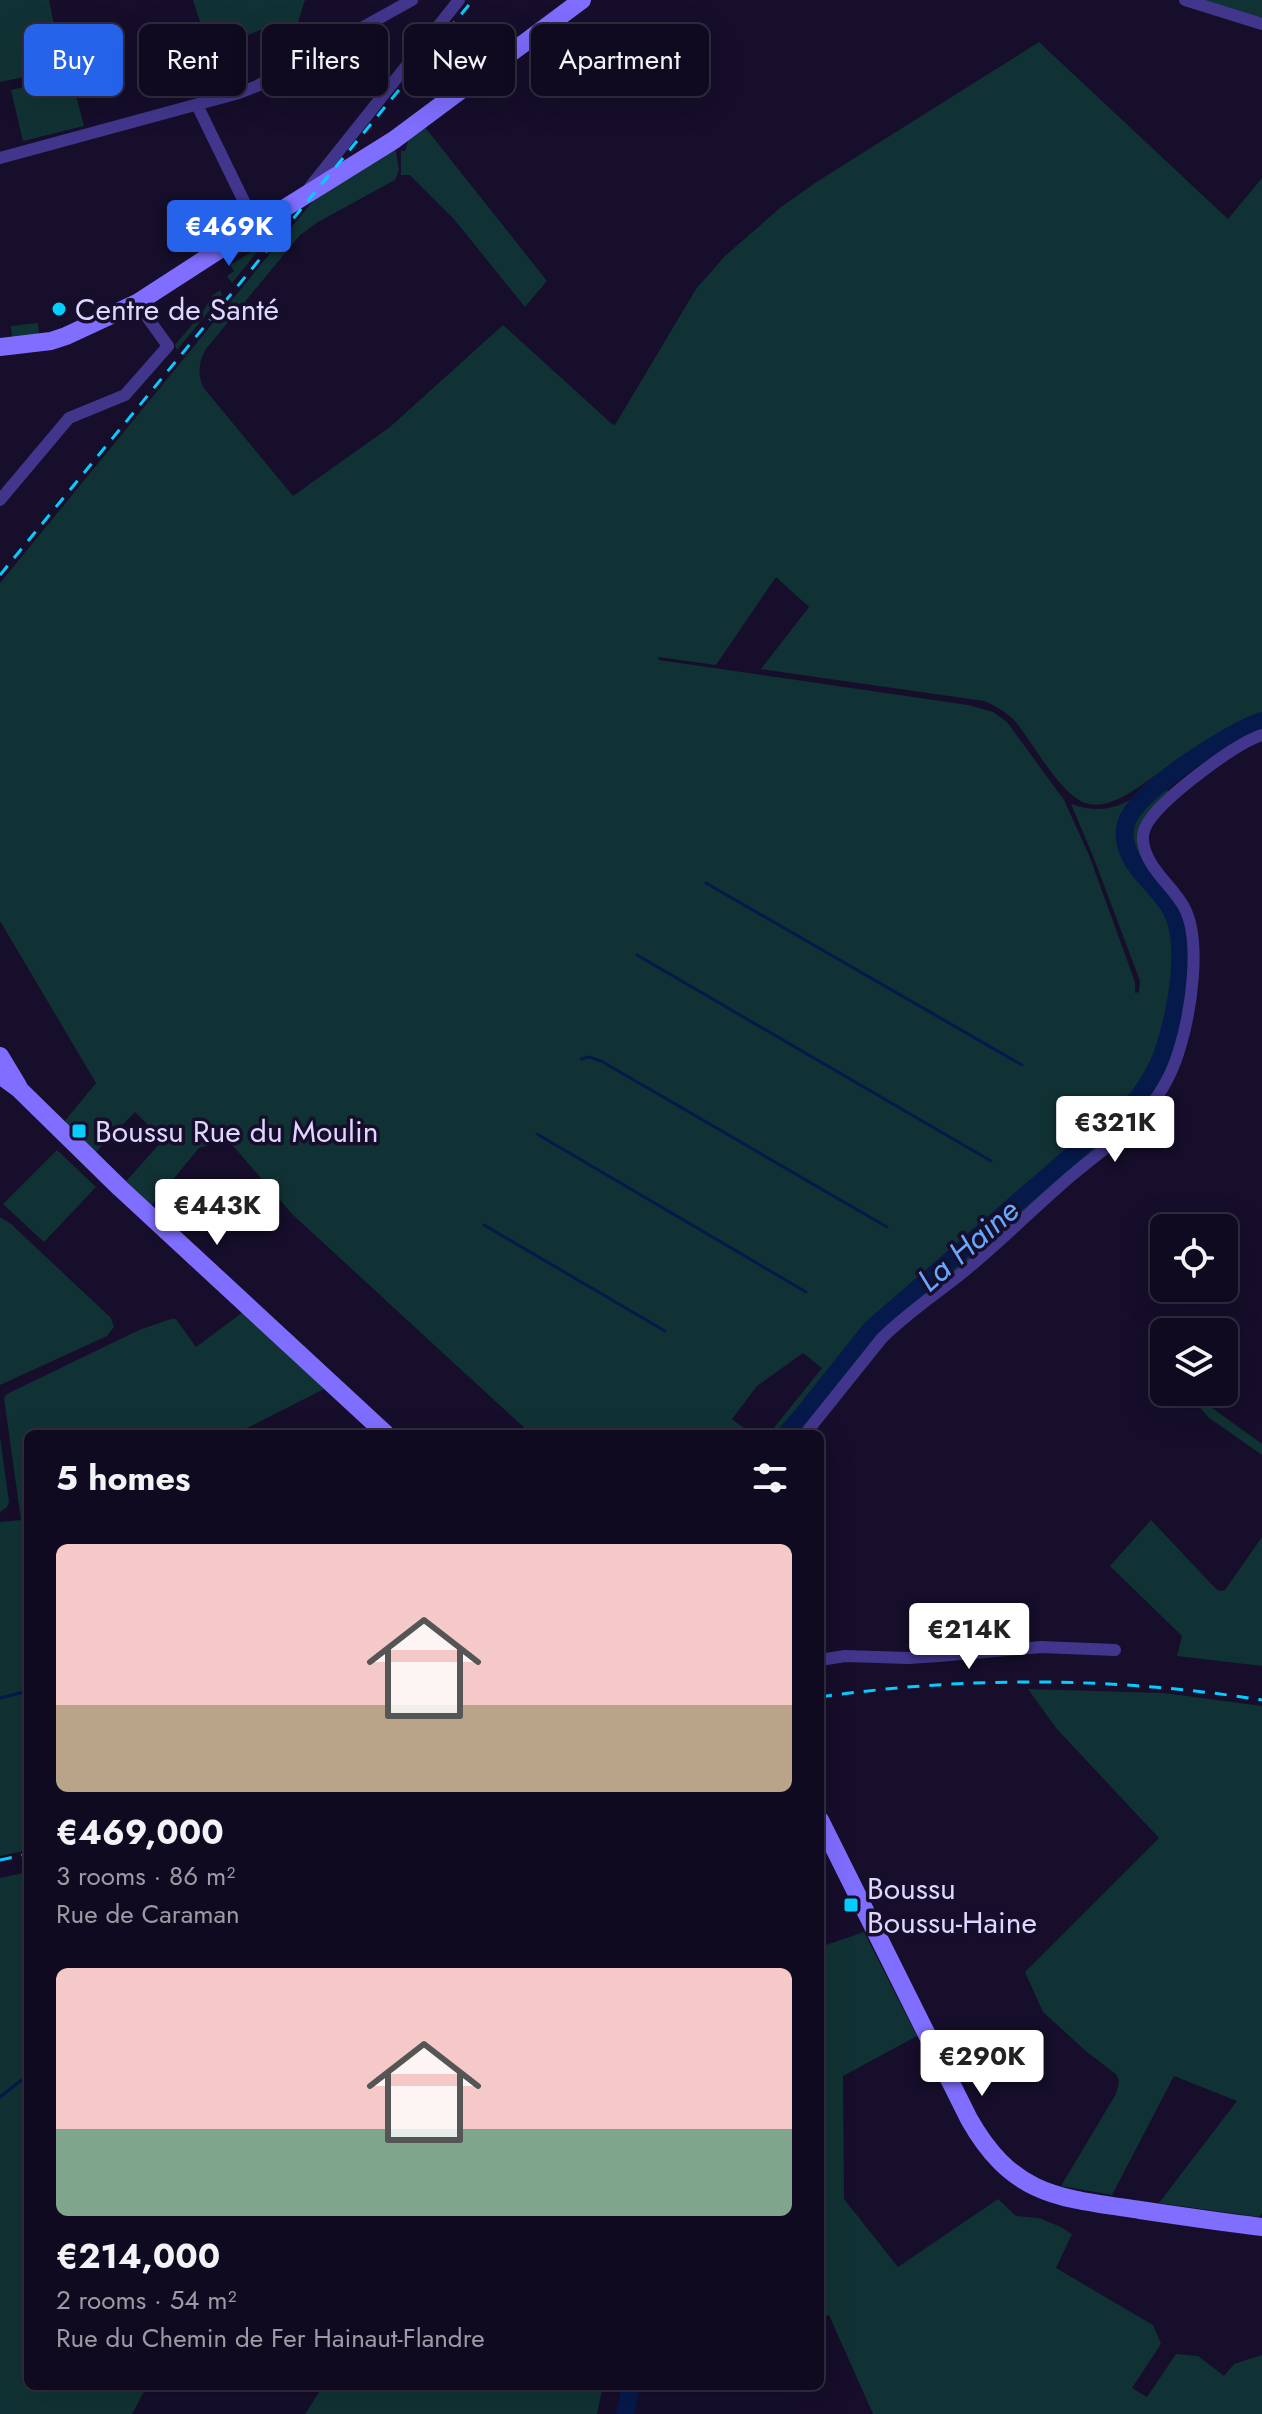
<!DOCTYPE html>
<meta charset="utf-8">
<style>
body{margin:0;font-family:Jost,sans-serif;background:#1e182d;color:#f1f3f6;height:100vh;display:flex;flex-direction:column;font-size:30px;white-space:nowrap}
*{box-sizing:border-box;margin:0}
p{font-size:26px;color:#9c9aa5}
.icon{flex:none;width:44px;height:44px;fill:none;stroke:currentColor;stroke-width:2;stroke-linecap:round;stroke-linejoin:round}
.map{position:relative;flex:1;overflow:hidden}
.side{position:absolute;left:24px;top:1430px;width:800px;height:960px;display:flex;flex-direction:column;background:#100a20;border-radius:12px;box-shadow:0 8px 32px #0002,0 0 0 2px #302b3e}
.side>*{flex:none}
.banner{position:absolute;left:24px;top:24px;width:800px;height:72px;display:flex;gap:16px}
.tools{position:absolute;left:1150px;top:1214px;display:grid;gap:16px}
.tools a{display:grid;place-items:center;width:88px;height:88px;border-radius:12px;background:#100a20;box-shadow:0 8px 32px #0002,0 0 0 2px #302b3e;font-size:40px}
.price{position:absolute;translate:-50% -68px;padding:0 18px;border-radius:8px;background:#fff;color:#222;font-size:26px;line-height:52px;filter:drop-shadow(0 2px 4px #0008)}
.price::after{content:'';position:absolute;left:50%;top:48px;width:24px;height:18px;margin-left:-12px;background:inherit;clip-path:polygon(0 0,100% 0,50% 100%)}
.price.on{background:#2563eb;color:#fff}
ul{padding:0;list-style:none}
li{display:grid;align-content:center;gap:16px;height:424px;padding:0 32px}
li span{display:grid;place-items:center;height:248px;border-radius:12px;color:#555}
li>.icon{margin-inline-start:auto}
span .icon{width:144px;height:144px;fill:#fffc;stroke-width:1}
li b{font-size:34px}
h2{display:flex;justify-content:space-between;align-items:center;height:96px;padding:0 32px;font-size:34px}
.chip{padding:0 28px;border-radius:12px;background:#100a20;box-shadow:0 8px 32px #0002,0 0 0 2px #302b3e;font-size:28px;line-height:72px}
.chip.on{background:#2563eb;color:#fff}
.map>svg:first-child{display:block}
.green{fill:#113234}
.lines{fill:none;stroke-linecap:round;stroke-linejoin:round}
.stream{stroke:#06194b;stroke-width:3}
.river{stroke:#06194b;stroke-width:18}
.street{stroke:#41368c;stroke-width:12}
.secondary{stroke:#7f6eff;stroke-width:18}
.rail{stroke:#03ceff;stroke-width:3;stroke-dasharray:12 10;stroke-linecap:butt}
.poi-dot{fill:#03ceff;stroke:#160e2a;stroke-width:3}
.labels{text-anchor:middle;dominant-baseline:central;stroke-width:7;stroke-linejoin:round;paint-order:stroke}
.poi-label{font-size:30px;fill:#dfd7ff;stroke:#160e2a;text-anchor:start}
.water-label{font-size:32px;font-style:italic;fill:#65a9ff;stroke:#160e2a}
</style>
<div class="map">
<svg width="1262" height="2414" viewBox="0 0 1262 2414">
<rect width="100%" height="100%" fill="#160e2a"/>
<g class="green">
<polygon points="0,0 49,0 63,69 0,82"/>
<polygon points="193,0 305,0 296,28 292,50 285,49 273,25 228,43 208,46"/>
<polygon points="1198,0 1262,0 1262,20"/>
<path d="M1039,42L1228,219L1262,178V716L1212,739L1161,777L1156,775C1138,787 1112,809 1089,804C1062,799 1033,742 1015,721C1006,712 996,706 984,701L761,669L809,607L776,577L716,665L658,657L659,660L968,705L993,712L1007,722L1064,800L1089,855L1135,982V993L1139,992L1140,981L1093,856L1071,804C1108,817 1129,803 1158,780L1170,793L1139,833L1177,902L1187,925L1190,974L1175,1054L1145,1109L976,1258L889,1325L802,1434H769L822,1368L803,1353L757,1386L732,1419L752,1434H531L292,1214L228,1140L199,1148L147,1211L120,1188L163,1140L135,1112L90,1158L59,1128L96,1083L0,921V583L331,179L394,140L399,170L395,180L318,222L300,235L206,349C199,362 197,372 203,387L293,496L390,427L503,325L612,424L615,425L696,289L725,256L781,207L818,181Z"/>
<polygon points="71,77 84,126 23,141 11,90"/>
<polygon points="424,126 547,281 525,307 453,218 410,175 401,175 401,151 405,151 409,138"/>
<polygon points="260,231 266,241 232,283 227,276 234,271 230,265 250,253 243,242"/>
<polygon points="220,290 222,295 177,350 175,345 202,313 213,295"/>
<polygon points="38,323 39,335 12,338 11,326"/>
<polygon points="57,1150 96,1187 44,1242 3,1204"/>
<polygon points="0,1217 11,1224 111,1318 114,1327 107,1336 0,1385"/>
<polygon points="243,1312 324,1389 245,1429 250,1434 28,1434 28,1850 0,1856 0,1522 21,1520 4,1398 7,1394 139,1330 171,1319 176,1319 196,1347"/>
<polygon points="1201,1400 1262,1444 1262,1455 1208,1417 1197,1404"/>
<polygon points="0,1437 9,1502 7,1507 0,1512"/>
<polygon points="1151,1520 1216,1589 1221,1591 1225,1590 1262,1537 1262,1666 1177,1656 1182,1636 1110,1566"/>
<polygon points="1028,1689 1164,1693 1262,1706 1262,2213 1259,2217 1159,2203 1237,2101 1174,2076 1112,2195 1061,2186 1116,2094 1119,2082 1117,2075 1087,2052 1043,2012 1025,1972 1159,1838 1056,1728"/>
<polygon points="28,1872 28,2386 147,2386 132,2414 0,2414 0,1878"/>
<polygon points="864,1932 917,2036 843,2076 844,2199 898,2267 998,2199 1016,2216 1039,2218 1061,2227 1072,2234 1056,2268 1153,2325 1161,2344 1132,2388 1147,2397 1176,2354 1198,2356 1224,2376 1234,2364 1262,2355 1262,2414 873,2414 829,2315 820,2318 820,1947"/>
<polygon points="323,2386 603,2386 597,2414 305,2414"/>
</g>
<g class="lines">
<g class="stream">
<polyline points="706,883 1022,1065"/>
<polyline points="637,955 991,1161"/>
<polyline points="581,1059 589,1057 601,1061 887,1227"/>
<polyline points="537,1134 806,1292"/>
<polyline points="484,1225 665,1331"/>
<polyline points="0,1698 28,1691"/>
<polyline points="0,2097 28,2075"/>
</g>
<g class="river">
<path d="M786,1434L801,1417L871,1329L1138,1098C1147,1085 1156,1071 1162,1056C1175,1018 1192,942 1169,906C1155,883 1130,869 1125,840C1124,832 1125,824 1129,817C1144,787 1230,731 1262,721"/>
<polyline points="625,2414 631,2386"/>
</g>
<g class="street">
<polyline points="1185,0 1262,24"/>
<polyline points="197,105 256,226"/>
<polyline points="0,158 239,93 257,86 412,0"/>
<polyline points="310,187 459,0"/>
<polyline points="0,500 69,418 125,395 168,346 137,303"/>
<path d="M805,1434L882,1338C908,1312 939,1292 967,1269C1003,1239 1036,1206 1071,1176C1122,1133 1162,1113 1181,1044C1191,1009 1202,940 1184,907C1172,885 1145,867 1143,840C1142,833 1146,824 1151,818C1168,795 1234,744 1262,735"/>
<polyline points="820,1660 845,1656 908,1658 939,1656 1041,1647 1115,1650"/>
</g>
<g class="secondary">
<polyline points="0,347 51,341 66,336 137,303 256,226 394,140 582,0"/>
<polyline points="0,1056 18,1086"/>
<polyline points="0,1075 19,1089 120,1188 386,1434"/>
<path d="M820,1820L969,2119C1013,2197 1060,2198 1140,2210C1180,2216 1221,2222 1262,2227"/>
</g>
<g class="rail">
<polyline points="0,575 473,0"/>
<path d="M820,1697C967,1676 1116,1677 1262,1700"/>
<polyline points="0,1860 28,1854"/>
</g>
</g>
<g class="poi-dot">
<circle cx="59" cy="309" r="8"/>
<rect x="71" y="1123" width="16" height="16" rx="4"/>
<rect x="843" y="1897" width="16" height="16" rx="4"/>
</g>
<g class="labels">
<g class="poi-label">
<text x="75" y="309">Centre de Santé</text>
<text x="95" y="1131">Boussu Rue du Moulin</text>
<text x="867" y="1888">Boussu<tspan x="867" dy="34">Boussu-Haine</tspan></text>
</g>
<g class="water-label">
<text transform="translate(968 1245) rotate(-41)">La Haine</text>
</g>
</g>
</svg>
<div class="tools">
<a><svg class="icon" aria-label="locate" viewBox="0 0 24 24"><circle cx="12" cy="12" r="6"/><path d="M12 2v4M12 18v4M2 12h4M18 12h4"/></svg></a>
<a><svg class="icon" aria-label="layers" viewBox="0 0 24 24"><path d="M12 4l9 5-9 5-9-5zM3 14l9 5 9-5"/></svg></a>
</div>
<b class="price on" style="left:229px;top:268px">€469K</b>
<b class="price" style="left:1115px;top:1164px">€321K</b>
<b class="price" style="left:217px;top:1247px">€443K</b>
<b class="price" style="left:969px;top:1671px">€214K</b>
<b class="price" style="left:982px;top:2098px">€290K</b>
<div class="banner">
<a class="chip on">Buy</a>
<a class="chip">Rent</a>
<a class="chip">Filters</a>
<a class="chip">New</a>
<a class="chip">Apartment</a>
</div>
<section class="side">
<h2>5 homes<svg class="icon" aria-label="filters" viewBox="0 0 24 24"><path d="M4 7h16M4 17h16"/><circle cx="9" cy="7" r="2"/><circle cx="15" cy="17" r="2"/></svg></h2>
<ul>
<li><span style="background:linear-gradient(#f6c9c9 65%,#b9a48a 0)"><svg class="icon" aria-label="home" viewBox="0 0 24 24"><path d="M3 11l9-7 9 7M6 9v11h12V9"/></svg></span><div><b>€469,000</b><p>3 rooms · 86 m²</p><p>Rue de Caraman</p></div></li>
<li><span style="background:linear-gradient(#f6c9c9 65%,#7fa58c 0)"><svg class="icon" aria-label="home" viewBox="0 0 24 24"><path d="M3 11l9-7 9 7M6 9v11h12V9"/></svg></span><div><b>€214,000</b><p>2 rooms · 54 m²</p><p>Rue du Chemin de Fer Hainaut-Flandre</p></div></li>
</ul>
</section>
</div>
